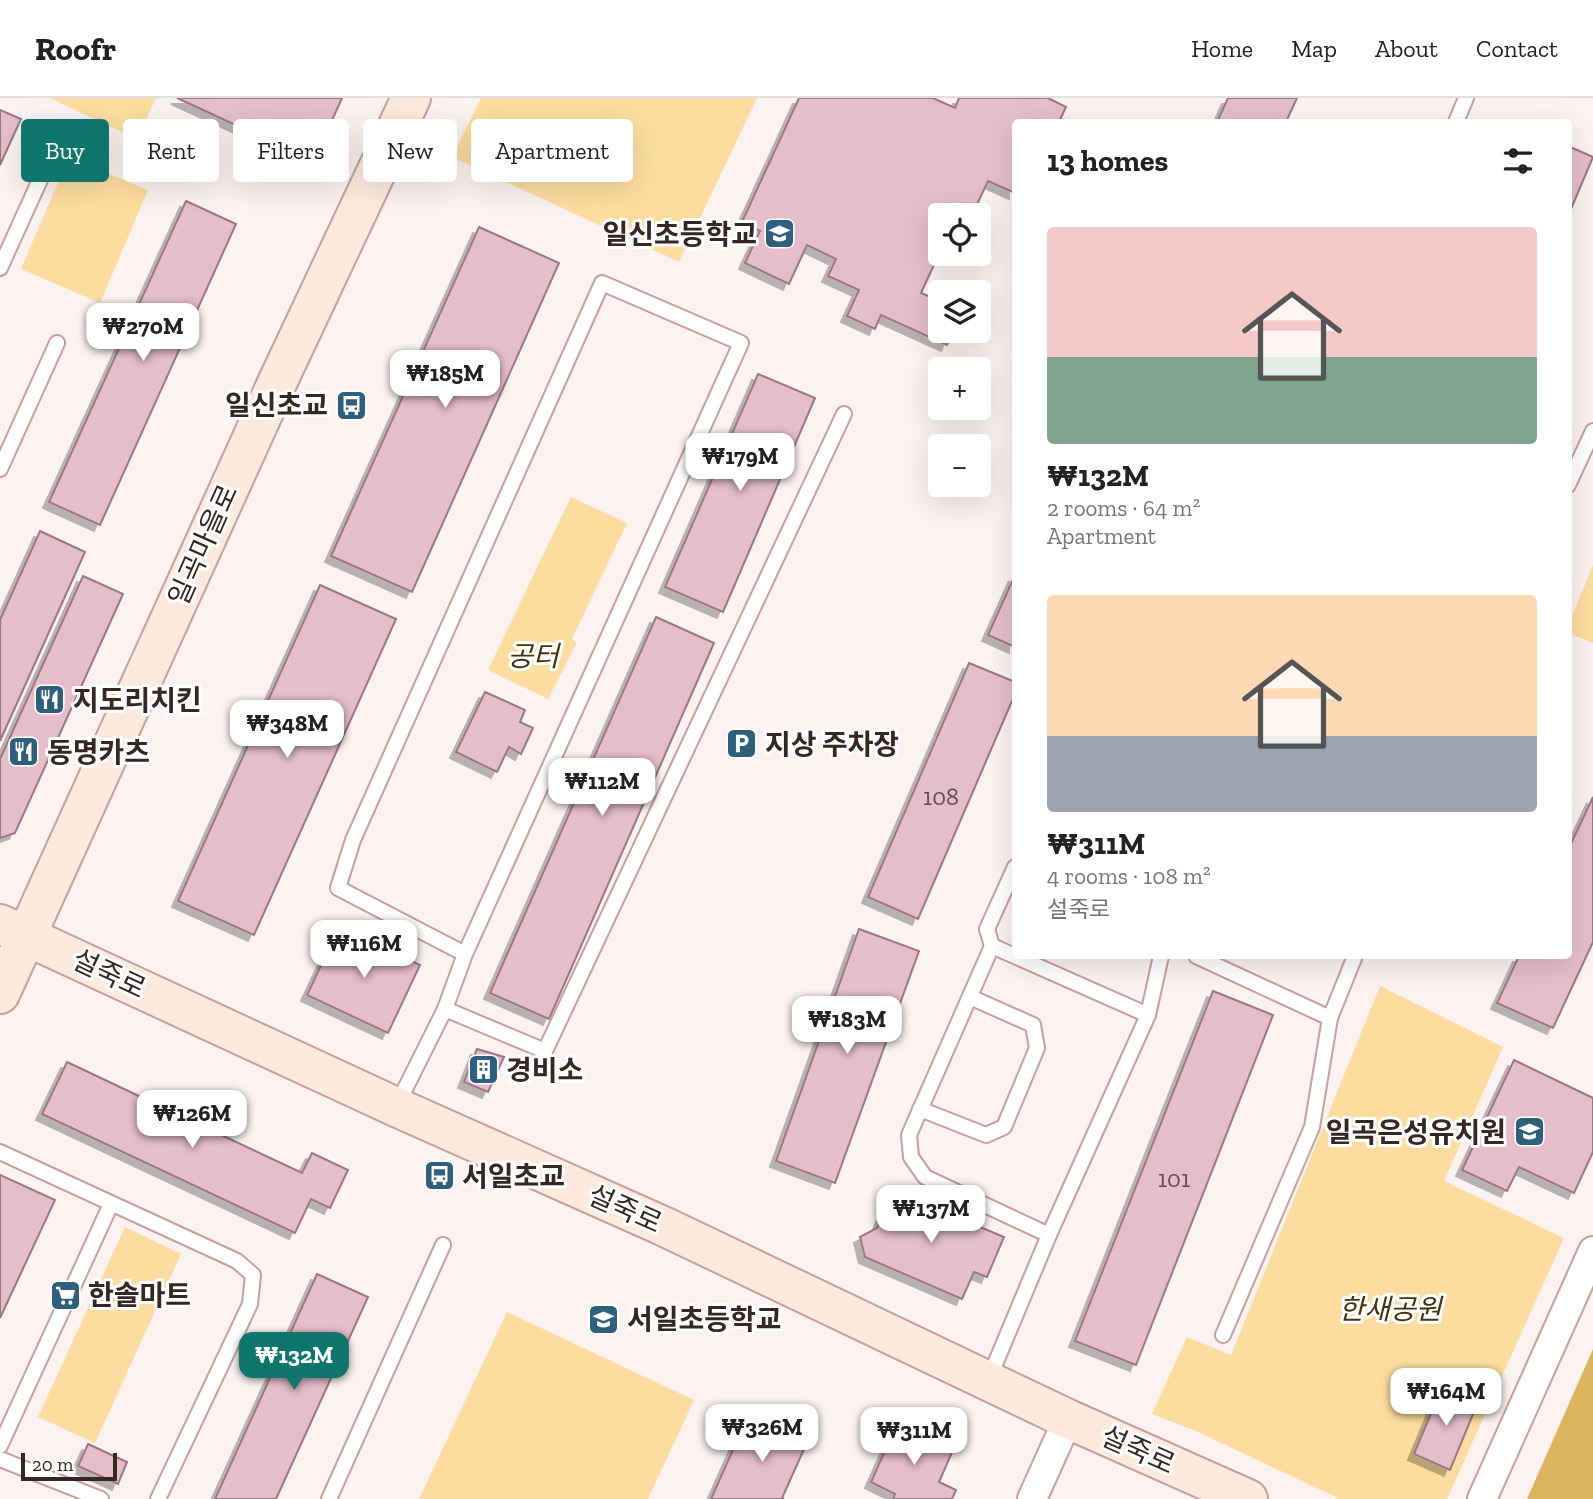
<!DOCTYPE html>
<meta charset="utf-8">
<style>
body{margin:0;font-family:"Zilla Slab","Noto Sans KR",serif;background:#f6f6f6;color:#222;height:100vh;display:flex;flex-direction:column;font-size:26px;white-space:nowrap}
*{box-sizing:border-box;margin:0}
p{font-size:23px;color:#767676}
.icon{flex:none;width:38px;height:38px;fill:none;stroke:currentColor;stroke-width:2;stroke-linecap:round;stroke-linejoin:round}
.map{position:relative;flex:1;overflow:hidden}
.side{position:absolute;left:1012px;top:21px;width:560px;height:840px;display:flex;flex-direction:column;background:#fff;border-radius:7px;box-shadow:0 7px 28px #0002}
.side>*{flex:none}
.banner{position:absolute;left:21px;top:21px;width:665px;height:63px;display:flex;gap:14px}
.controls{position:absolute;left:928px;top:105px;display:grid;gap:14px}
.controls a{display:grid;place-items:center;width:63px;height:63px;border-radius:7px;background:#fff;box-shadow:0 7px 28px #0002;font-size:35px}
.scale{position:absolute;left:21px;bottom:18px;width:96px;box-sizing:border-box;padding-left:7px;border:4px solid #362624;border-top:0;font-size:19px;line-height:24px;white-space:nowrap;color:#362624;-webkit-text-stroke:5px #fff;paint-order:stroke}
.price{position:absolute;translate:-50% -60px;padding:0 16px;border-radius:14px;background:#fff;color:#222;font-size:23px;line-height:46px;filter:drop-shadow(0 2px 4px #0008)}
.price::after{content:'';position:absolute;left:50%;top:42px;width:21px;height:16px;margin-left:-10px;background:inherit;clip-path:polygon(0 0,100% 0,50% 100%)}
.price.on{background:#0f766e;color:#fff}
ul{padding:0;list-style:none}
li{display:grid;align-content:center;gap:14px;height:371px;padding:0 35px}
li span{display:grid;place-items:center;height:217px;border-radius:7px;color:#555}
li>.icon{margin-inline-start:auto}
span .icon{width:126px;height:126px;fill:#fffc;stroke-width:1}
li b{font-size:30px}
h2{display:flex;justify-content:space-between;align-items:center;height:84px;padding:0 35px;font-size:30px}
.tag{padding:0 24px;border-radius:7px;background:#fff;box-shadow:0 7px 28px #0002;font-size:24px;line-height:63px}
.tag.on{background:#0f766e;color:#fff}
header{display:flex;align-items:center;gap:42px;box-sizing:border-box;height:98px;padding:0 35px;background:#fff;border-bottom:2px solid #e0e0e0}
header strong{font-size:33px}
nav{display:flex;gap:38px;margin-inline-start:auto;font-size:24px}
.map>svg:first-child{display:block}
.green{fill:#fcdd9f}
.forest{fill:#deb55f}
.building{fill:#e6bdcb;stroke:#9c7784;stroke-width:2;filter:url(#shadow)}
.lines{fill:none;stroke-linecap:round;stroke-linejoin:round}
.lane-casing{stroke:#c89f9b;stroke-width:18}
.street-casing{stroke:#c89f9b;stroke-width:32}
.secondary-casing{stroke:#c89f9b;stroke-width:42}
.lane{stroke:#fff;stroke-width:14}
.street{stroke:#fff;stroke-width:28}
.secondary{stroke:#fceadd;stroke-width:38}
.labels{text-anchor:middle;dominant-baseline:central;stroke-width:6;stroke-linejoin:round;paint-order:stroke}
.number-label{font-size:24px;fill:#624c4e}
.poi-label{font-size:28px;font-weight:bold;fill:#362624;stroke:#fff;text-anchor:start}
.street-label{font-size:28px;fill:#362624;stroke:#fff}
.park-label{font-size:28px;font-style:italic;fill:#43320c;stroke:#fff}
</style>
<header>
<strong>Roofr</strong>
<nav><a>Home</a><a>Map</a><a>About</a><a>Contact</a></nav>
</header>
<div class="map">
<svg width="1593" height="1401" viewBox="0 0 1593 1401">
<defs>
<filter id="shadow"><feDropShadow dx="-6" dy="6" stdDeviation="0" flood-color="#0004"/></filter>
</defs>
<rect width="100%" height="100%" fill="#fbf2f1"/>
<g class="green">
<polygon points="50,0 156,0 137,41"/>
<polygon points="481,0 757,0 679,164 452,59"/>
<polygon points="69,59 148,92 100,205 21,171"/>
<polygon points="571,399 627,425 572,541 577,544 548,601 488,572"/>
<polygon points="1593,467 1593,545 1568,535 1568,528"/>
<polygon points="1380,888 1503,949 1444,1083 1564,1140 1447,1401 1340,1401 1196,1333 1152,1316 1187,1239 1231,1257"/>
<polygon points="125,1129 181,1156 95,1345 38,1319"/>
<polygon points="507,1214 694,1302 648,1401 419,1401"/>
</g>
<polygon class="forest" points="1593,1251 1593,1401 1527,1401"/>
<g class="building">
<polygon points="177,0 342,0 314,63"/>
<polygon points="799,0 933,0 955,10 959,0 1048,0 1066,9 1059,24 1015,24 1015,95 988,83 972,117 940,117 940,154 921,195 940,203 940,233 953,233 947,247 881,217 875,231 847,218 859,192 828,178 836,161 807,147 789,186 745,165 760,133 742,124"/>
<polygon points="1228,0 1297,0 1286,24 1217,24"/>
<polygon points="0,12 21,21 0,67"/>
<polygon points="1568,48 1593,59 1568,118"/>
<polygon points="186,103 236,126 100,427 49,404"/>
<polygon points="479,129 559,165 412,494 331,458"/>
<polygon points="758,276 815,300 723,514 665,489"/>
<polygon points="40,433 85,454 0,643 0,522"/>
<polygon points="1015,477 1015,549 988,537"/>
<polygon points="83,478 123,496 15,735 0,740 0,661"/>
<polygon points="320,487 396,521 254,837 178,803"/>
<polygon points="656,519 714,545 549,921 490,895"/>
<polygon points="969,565 1015,584 1015,596 918,821 868,799"/>
<polygon points="485,594 525,612 520,624 533,630 521,656 509,649 497,674 456,654"/>
<polygon points="1593,699 1593,844 1553,930 1497,905 1519,858 1568,858 1568,752"/>
<polygon points="339,829 420,867 388,935 307,897"/>
<polygon points="859,831 919,853 835,1085 776,1063"/>
<polygon points="1213,893 1273,917 1136,1267 1075,1243"/>
<polygon points="477,951 504,959 488,994 464,984"/>
<polygon points="1514,962 1593,1000 1593,1054 1574,1095 1519,1069 1507,1093 1462,1072"/>
<polygon points="67,964 302,1075 312,1055 348,1072 330,1110 311,1101 295,1135 42,1016"/>
<polygon points="0,1077 55,1102 0,1220"/>
<polygon points="893,1092 1004,1139 987,1179 974,1174 962,1201 865,1159 860,1139 877,1130"/>
<polygon points="317,1176 368,1199 276,1401 215,1401"/>
<polygon points="1442,1289 1478,1304 1450,1372 1414,1356"/>
<polygon points="767,1318 810,1338 782,1400 784,1401 711,1401 739,1338 755,1345"/>
<polygon points="897,1326 953,1352 939,1384 956,1392 952,1401 893,1401 895,1396 871,1384"/>
<polygon points="88,1346 127,1364 118,1386 78,1368"/>
</g>
<g class="lines">
<defs>
<g id="lane">
<polyline points="1456,24 1466,0"/>
<polyline points="0,170 49,62"/>
<polyline points="0,371 57,245"/>
<polyline points="1568,387 1593,333"/>
<polyline points="992,848 987,831 1015,769"/>
<polyline points="1196,858 1330,920"/>
<polyline points="445,911 545,953 844,316"/>
<polyline points="397,1007 445,911 465,856 741,245 602,185 353,742 338,790 465,856"/>
<polyline points="920,1011 986,1037 1004,1029 1037,950 1033,927 970,899"/>
<polyline points="0,1054 237,1163 253,1177 250,1206 158,1401"/>
<polyline points="1049,1137 925,1079 911,1059 909,1037 992,848 1148,917"/>
<polyline points="1223,1237 1312,1029 1330,920 1355,858"/>
<polyline points="988,1283 1049,1137 1148,917 1161,858"/>
<polyline points="0,1348 111,1106"/>
<polyline points="0,1361 101,1401"/>
<polyline points="329,1401 443,1147"/>
</g>
<g id="street">
<polyline points="1032,1401 1068,1321"/>
<polyline points="1482,1401 1593,1153"/>
</g>
<g id="secondary">
<polyline points="0,826 396,1009 663,1128 1068,1321 1248,1401"/>
<polyline points="0,896 277,285 411,0"/>
</g>
</defs>
<use href="#lane" class="lane-casing"/>
<use href="#street" class="street-casing"/>
<use href="#secondary" class="secondary-casing"/>
<use href="#lane" class="lane"/>
<use href="#street" class="street"/>
<use href="#secondary" class="secondary"/>
</g>
<defs>
<symbol id="school-square" viewBox="-11 -11 22 22"><rect x="-9" y="-9" width="18" height="18" rx="4" fill="#2e607e" stroke="#fff"/><path d="M0-5L7-2L0 1L-7-2ZM-4 1L0 2.5L4 1V4Q0 6-4 4Z" fill="#fff"/></symbol>
<symbol id="bus-square" viewBox="-11 -11 22 22"><rect x="-9" y="-9" width="18" height="18" rx="4" fill="#2e607e" stroke="#fff"/><path d="M-5-6H5V4H4V6H2V4H-2V6H-4V4H-5ZM-3.5-4V0h7V-4ZM-3.5 1.2v1.5H-2V1.2ZM2 1.2v1.5H3.5V1.2Z" fill="#fff"/></symbol>
<symbol id="restaurant-square" viewBox="-11 -11 22 22"><rect x="-9" y="-9" width="18" height="18" rx="4" fill="#2e607e" stroke="#fff"/><path d="M-5-6h1v4h1v-4h1v4h1v-4h1v5L-1.5 .5V6h-2V.5L-5-1ZM5-6V6H3V1.5H1.5Q1.5-4 5-6Z" fill="#fff"/></symbol>
<symbol id="parking-square" viewBox="-11 -11 22 22"><rect x="-9" y="-9" width="18" height="18" rx="4" fill="#2e607e" stroke="#fff"/><path d="M-3.5-5.5H1a3.5 3.5 0 0 1 0 7H-1V5.5H-3.5ZM-1-3.4V-.6H.8a1.4 1.4 0 0 0 0-2.8Z" fill="#fff"/></symbol>
<symbol id="building-square" viewBox="-11 -11 22 22"><rect x="-9" y="-9" width="18" height="18" rx="4" fill="#2e607e" stroke="#fff"/><path d="M-4-6H4V6H1V3H-1V6H-4ZM-2.5-4.3h1.7v1.8h-1.7ZM.8-4.3h1.7v1.8H.8ZM-2.5-1h1.7V.8h-1.7ZM.8-1h1.7V.8H.8Z" fill="#fff"/></symbol>
<symbol id="supermarket-square" viewBox="-11 -11 22 22"><rect x="-9" y="-9" width="18" height="18" rx="4" fill="#2e607e" stroke="#fff"/><path d="M-6-5.5h2.5l.6 2H6L4.5 2H-2.5L-4.4-4H-6ZM-1.5 3.2a1.3 1.3 0 1 0 .1 0ZM3 3.2a1.3 1.3 0 1 0 .1 0Z" fill="#fff"/></symbol>
</defs>
<g fill-rule="evenodd">
<use href="#school-square" x="762" y="118" width="35" height="35"/>
<use href="#bus-square" x="334" y="290" width="35" height="35"/>
<use href="#restaurant-square" x="32" y="584" width="35" height="35"/>
<use href="#parking-square" x="724" y="628" width="35" height="35"/>
<use href="#restaurant-square" x="6" y="636" width="35" height="35"/>
<use href="#building-square" x="466" y="954" width="35" height="35"/>
<use href="#school-square" x="1512" y="1016" width="35" height="35"/>
<use href="#bus-square" x="422" y="1060" width="35" height="35"/>
<use href="#supermarket-square" x="48" y="1180" width="35" height="35"/>
<use href="#school-square" x="586" y="1204" width="35" height="35"/>
</g>
<g class="labels">
<g class="number-label">
<text x="941" y="698">108</text>
<text x="1174" y="1080">101</text>
</g>
<g class="poi-label">
<text x="757" y="136" text-anchor="end">일신초등학교</text>
<text x="328" y="307" text-anchor="end">일신초교</text>
<text x="73" y="602">지도리치킨</text>
<text x="765" y="646">지상 주차장</text>
<text x="47" y="654">동명카츠</text>
<text x="506" y="972">경비소</text>
<text x="1506" y="1034" text-anchor="end">일곡은성유치원</text>
<text x="462" y="1078">서일초교</text>
<text x="88" y="1197">한솔마트</text>
<text x="627" y="1221">서일초등학교</text>
</g>
<g class="street-label">
<text transform="translate(203 447) rotate(-66)">일곡마을로</text>
<text transform="translate(109 876) rotate(25)">설죽로</text>
<text transform="translate(625 1111) rotate(24)">설죽로</text>
<text transform="translate(1138 1352) rotate(24)">설죽로</text>
</g>
<g class="park-label">
<text x="533" y="558">공터</text>
<text x="1390" y="1211">한새공원</text>
</g>
</g>
</svg>
<div class="controls">
<a><svg class="icon" aria-label="locate" viewBox="0 0 24 24"><circle cx="12" cy="12" r="6"/><path d="M12 2v4M12 18v4M2 12h4M18 12h4"/></svg></a>
<a><svg class="icon" aria-label="layers" viewBox="0 0 24 24"><path d="M12 4l9 5-9 5-9-5zM3 14l9 5 9-5"/></svg></a>
<a>+</a>
<a>−</a>
</div>
<div class="scale">20 m</div>
<b class="price" style="left:143px;top:265px">₩270M</b>
<b class="price" style="left:445px;top:312px">₩185M</b>
<b class="price" style="left:740px;top:395px">₩179M</b>
<b class="price" style="left:287px;top:662px">₩348M</b>
<b class="price" style="left:602px;top:720px">₩112M</b>
<b class="price" style="left:364px;top:882px">₩116M</b>
<b class="price" style="left:847px;top:958px">₩183M</b>
<b class="price" style="left:192px;top:1052px">₩126M</b>
<b class="price" style="left:931px;top:1147px">₩137M</b>
<b class="price on" style="left:294px;top:1294px">₩132M</b>
<b class="price" style="left:1446px;top:1330px">₩164M</b>
<b class="price" style="left:762px;top:1366px">₩326M</b>
<b class="price" style="left:914px;top:1369px">₩311M</b>
<div class="banner">
<a class="tag on">Buy</a>
<a class="tag">Rent</a>
<a class="tag">Filters</a>
<a class="tag">New</a>
<a class="tag">Apartment</a>
</div>
<section class="side">
<h2>13 homes<svg class="icon" aria-label="filters" viewBox="0 0 24 24"><path d="M4 7h16M4 17h16"/><circle cx="9" cy="7" r="2"/><circle cx="15" cy="17" r="2"/></svg></h2>
<ul>
<li><span style="background:linear-gradient(#f6c9c9 60%,#7fa58c 0)"><svg class="icon" aria-label="home" viewBox="0 0 24 24"><path d="M3 11l9-7 9 7M6 9v11h12V9"/></svg></span><div><b>₩132M</b><p>2 rooms · 64 m²</p><p>Apartment</p></div></li>
<li><span style="background:linear-gradient(#ffd9b3 65%,#9aa5b1 0)"><svg class="icon" aria-label="home" viewBox="0 0 24 24"><path d="M3 11l9-7 9 7M6 9v11h12V9"/></svg></span><div><b>₩311M</b><p>4 rooms · 108 m²</p><p>설죽로</p></div></li>
</ul>
</section>
</div>
